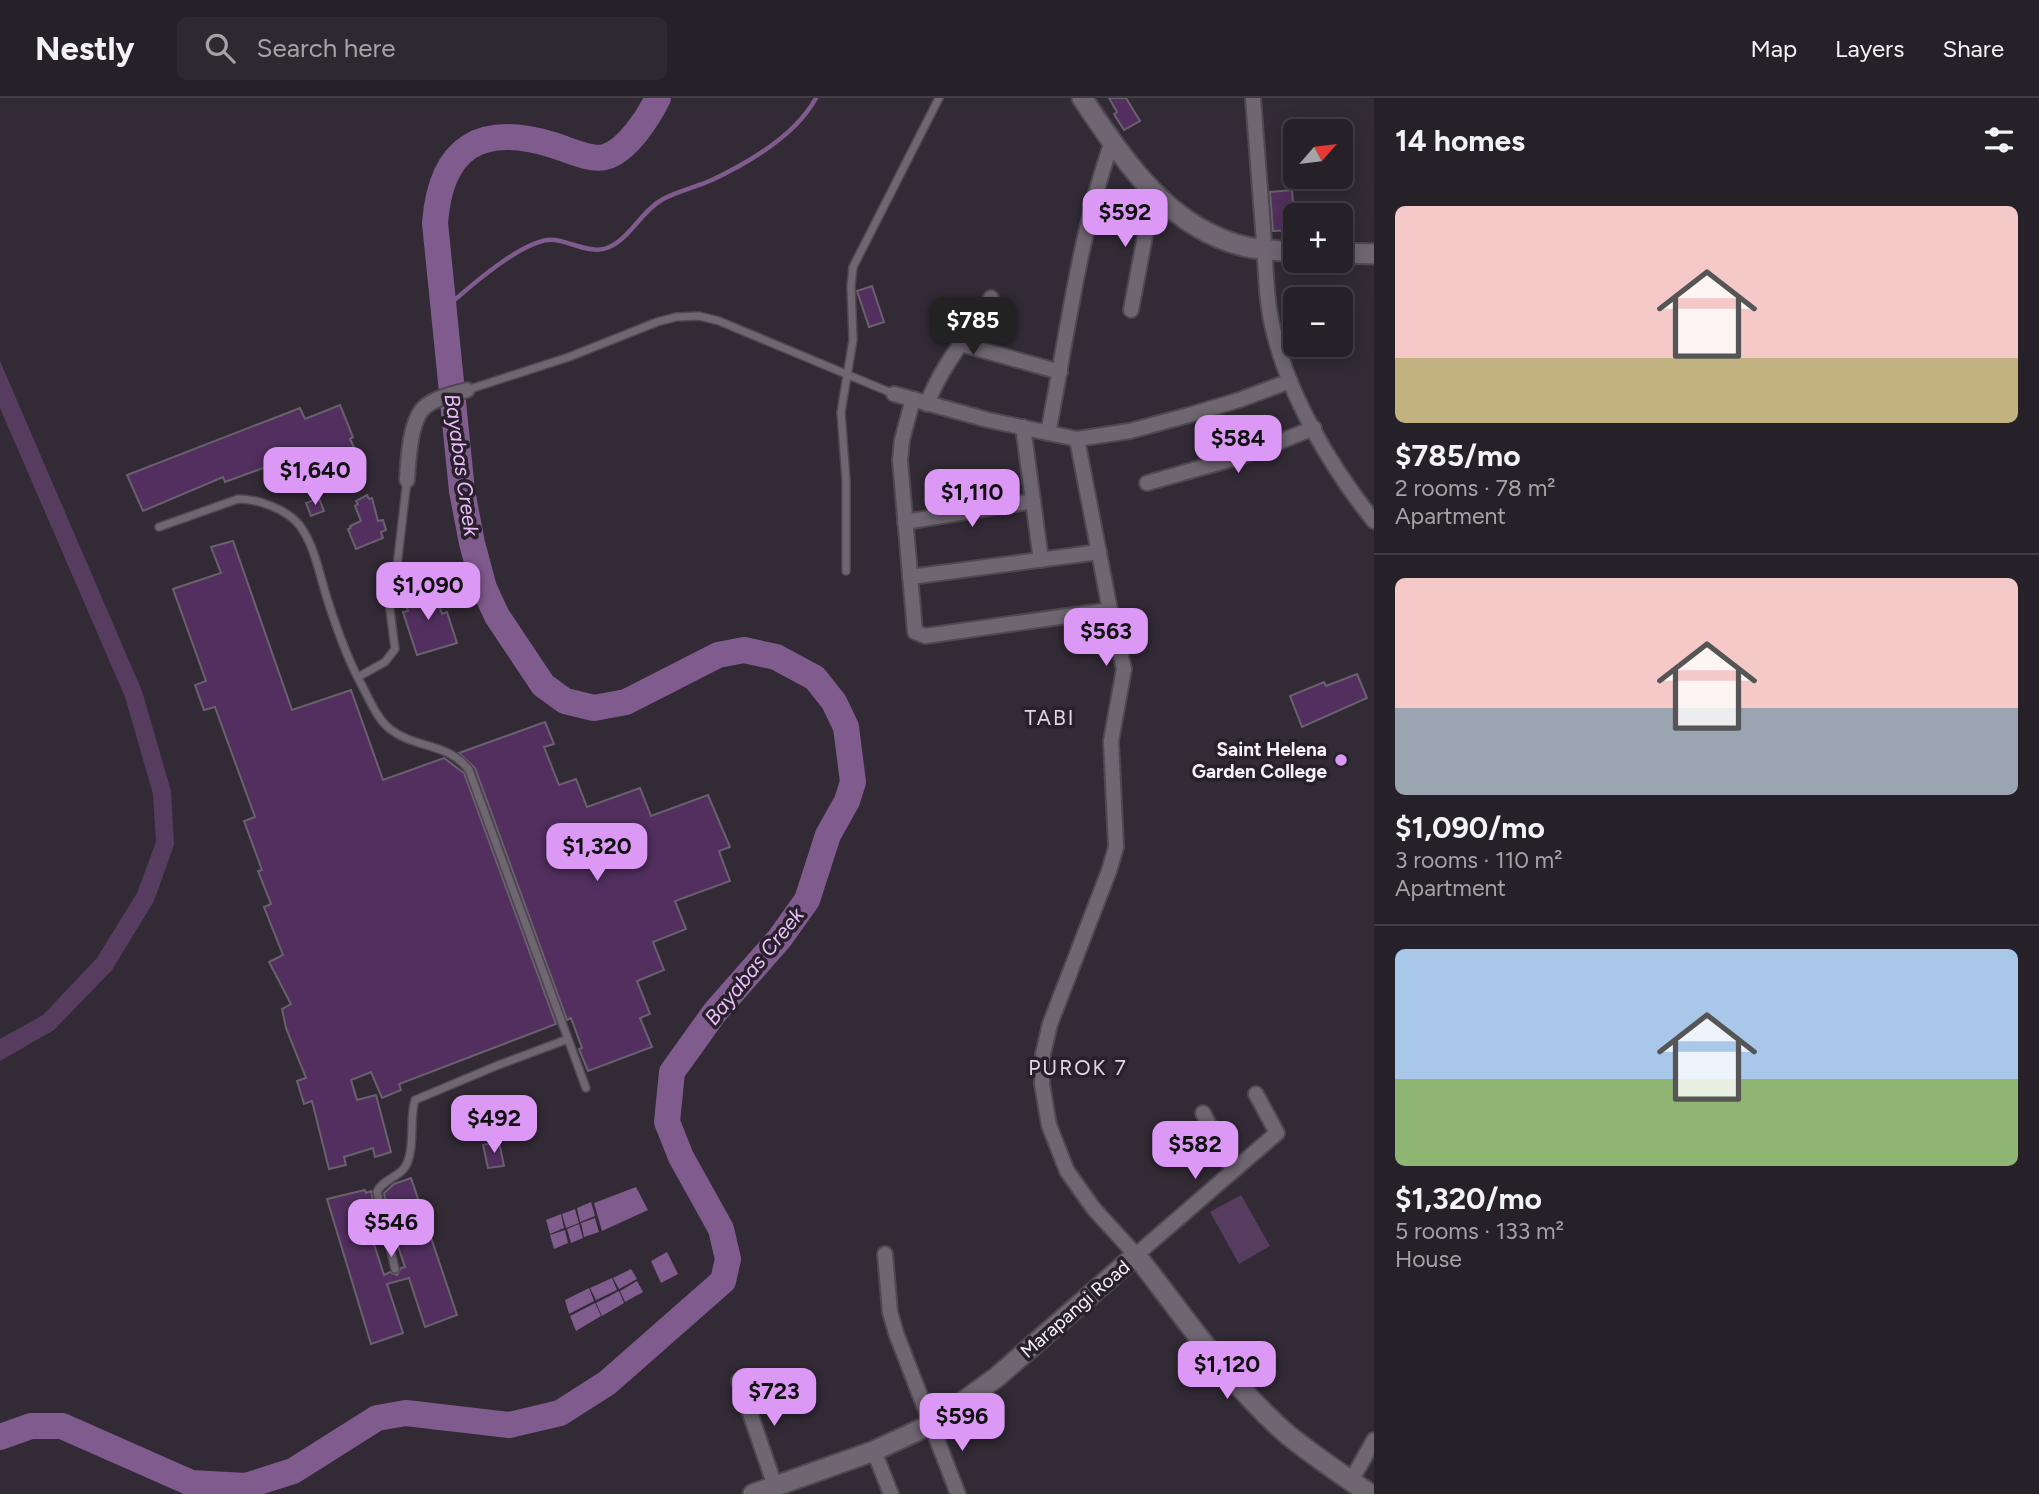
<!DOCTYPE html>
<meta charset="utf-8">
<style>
body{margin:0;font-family:Figtree,sans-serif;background:#2e2830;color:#f1f3f6;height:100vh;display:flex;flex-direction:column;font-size:26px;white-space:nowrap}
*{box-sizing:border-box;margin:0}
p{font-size:23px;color:#a4a3a8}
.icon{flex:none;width:38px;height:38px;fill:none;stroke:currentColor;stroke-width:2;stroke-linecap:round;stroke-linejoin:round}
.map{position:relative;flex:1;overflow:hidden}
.sheet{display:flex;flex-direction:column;background:#262028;width:665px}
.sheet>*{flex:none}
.needle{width:46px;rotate:62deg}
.fabs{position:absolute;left:1283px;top:21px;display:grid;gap:14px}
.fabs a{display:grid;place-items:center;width:70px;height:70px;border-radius:10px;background:#262028;box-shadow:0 4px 18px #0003,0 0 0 2px #423e45;font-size:35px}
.price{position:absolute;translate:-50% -60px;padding:0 16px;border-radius:14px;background:#db99f5;color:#111;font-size:23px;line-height:46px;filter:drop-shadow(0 2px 4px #0008)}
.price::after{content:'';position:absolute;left:50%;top:42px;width:21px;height:16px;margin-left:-10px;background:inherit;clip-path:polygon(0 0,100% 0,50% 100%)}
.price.on{background:#222;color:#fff}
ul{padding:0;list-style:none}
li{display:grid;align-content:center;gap:14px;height:371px;padding:0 21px}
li+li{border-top:2px solid #423e45}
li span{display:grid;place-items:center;height:217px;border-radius:10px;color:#555}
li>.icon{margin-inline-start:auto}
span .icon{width:126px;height:126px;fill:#fffc;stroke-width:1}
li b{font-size:30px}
h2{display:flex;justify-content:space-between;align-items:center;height:84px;padding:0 21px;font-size:30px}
header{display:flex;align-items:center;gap:42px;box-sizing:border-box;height:98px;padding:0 35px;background:#262028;border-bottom:2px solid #423e45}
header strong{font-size:33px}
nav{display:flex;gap:38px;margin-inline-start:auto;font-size:24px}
.search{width:490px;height:63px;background:#2e2830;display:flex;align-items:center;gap:18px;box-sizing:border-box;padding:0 24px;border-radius:10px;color:#a4a3a8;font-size:26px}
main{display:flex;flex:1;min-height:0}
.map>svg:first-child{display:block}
.green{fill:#563d60}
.water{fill:#805b8e}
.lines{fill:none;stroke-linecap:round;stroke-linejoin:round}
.stream{stroke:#805b8e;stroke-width:4.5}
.river{stroke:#805b8e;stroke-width:26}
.building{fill:#522f5f;stroke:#69616d;stroke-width:2}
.lane-casing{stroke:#4e4951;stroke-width:10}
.street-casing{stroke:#4e4951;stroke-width:18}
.secondary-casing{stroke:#4e4951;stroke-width:23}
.lane{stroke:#6f6672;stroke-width:7}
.street{stroke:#6f6672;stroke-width:14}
.secondary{stroke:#6f6672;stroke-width:19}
.poi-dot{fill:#db99f5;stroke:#28202a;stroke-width:2.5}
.labels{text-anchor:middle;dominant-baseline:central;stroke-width:7;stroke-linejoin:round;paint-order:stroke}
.poi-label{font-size:19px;font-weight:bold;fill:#f7f2f9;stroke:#28202a;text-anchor:end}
.street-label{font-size:19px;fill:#f7f2f9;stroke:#28202a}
.water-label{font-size:21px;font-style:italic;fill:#eabefb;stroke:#28202a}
.neighbourhood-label{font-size:21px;letter-spacing:2px;fill:#e0d7e4;stroke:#28202a}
</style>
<header>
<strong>Nestly</strong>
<div class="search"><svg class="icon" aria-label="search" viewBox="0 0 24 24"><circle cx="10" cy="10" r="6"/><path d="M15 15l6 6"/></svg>Search here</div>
<nav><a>Map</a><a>Layers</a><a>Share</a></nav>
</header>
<main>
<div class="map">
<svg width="1374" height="1396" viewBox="0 0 1374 1396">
<rect width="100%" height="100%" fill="#322a35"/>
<g class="green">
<polygon points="0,263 142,593 171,693 174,747 154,803 112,872 54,932 0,963 0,941 43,917 97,860 137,795 156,744 153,696 125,599 0,310"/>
<polygon points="1241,1097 1270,1148 1239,1166 1210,1114"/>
</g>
<g class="water">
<polygon points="636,1089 648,1112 602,1133 594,1105"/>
<polygon points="591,1104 595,1118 580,1124 577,1110"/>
<polygon points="575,1111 579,1125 566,1130 562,1116"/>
<polygon points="561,1116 564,1130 550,1136 546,1122"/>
<polygon points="595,1120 599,1134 584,1139 581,1125"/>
<polygon points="579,1126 583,1140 571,1145 567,1131"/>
<polygon points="565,1132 568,1145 554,1151 550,1137"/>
<polygon points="667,1154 678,1176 661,1185 651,1163"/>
<polygon points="631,1171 637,1181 619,1191 613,1180"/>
<polygon points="612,1180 617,1192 596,1202 590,1190"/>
<polygon points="637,1183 643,1194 625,1204 620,1193"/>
<polygon points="589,1190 594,1203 569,1216 565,1202"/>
<polygon points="619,1193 624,1205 602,1218 596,1205"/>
<polygon points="595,1205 601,1218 576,1233 570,1218"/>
</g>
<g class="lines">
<path class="stream" d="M443,212C465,193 525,138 555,142C570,144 592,156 607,150C630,141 640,114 663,101C678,93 696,89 712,82C750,64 796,37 816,0"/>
<path class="river" d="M0,1339L31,1328H62L191,1385L246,1388L293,1373L377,1320L406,1315L509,1327L560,1315L607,1285L723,1183L728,1161L721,1131L681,1059L667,1024L672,974L715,914L780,840L807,802L828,737L847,703L853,684L846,629L834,604L815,580L776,559L744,552L718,557L626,604L594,610L565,603L543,587L497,518L484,490L472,445L462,393L435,125C441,48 481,25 553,47C567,51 590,63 605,59C627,53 648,20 658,0"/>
</g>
<g class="building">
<polygon points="1109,0 1126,0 1140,23 1124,32 1114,16 1117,14"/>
<polygon points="1292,92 1295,132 1273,133 1270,94"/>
<polygon points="872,188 884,224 869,229 857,193"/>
<polygon points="340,307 353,339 350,341 358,357 341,365 346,376 341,379 343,382 335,386 313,382 301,356 225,384 223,379 143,413 127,377 300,310 305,321"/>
<polygon points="367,397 369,401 372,400 378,423 383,422 386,432 381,434 383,440 356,451 348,431 351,430 350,428 361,423 355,408 358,406 356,403"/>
<polygon points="319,400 324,413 311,418 306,405"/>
<polygon points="233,443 292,612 351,592 383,682 444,660 464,675 556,926 399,986 401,992 382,1000 371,974 351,982 357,1002 376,997 391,1054 375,1059 373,1050 344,1059 346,1067 329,1071 312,1003 304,1006 297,983 306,980 286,930 282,911 291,906 269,864 283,857 264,809 271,806 258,773 262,772 244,723 255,719 215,609 204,612 195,587 206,583 173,491 221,475 211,449"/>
<polygon points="433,489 442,516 447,514 457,545 417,557 403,514 408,513 403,498"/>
<polygon points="1357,576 1367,600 1302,629 1290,598 1324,584 1326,588"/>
<polygon points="545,624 554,646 544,649 559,687 576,681 587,709 640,690 651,718 708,697 730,749 719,753 730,783 675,803 686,831 653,844 664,872 637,883 650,916 640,920 652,949 588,973 579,951 582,950 571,920 567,922 475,670 459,655"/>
<polygon points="499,1044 504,1068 488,1070 483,1047"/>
<polygon points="411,1080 457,1217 425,1229 409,1180 387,1186 403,1235 371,1246 327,1101 365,1092 366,1095 371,1093 381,1137 372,1140 384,1177 390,1174 397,1177 401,1170 405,1169 393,1134 384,1095 394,1086"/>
</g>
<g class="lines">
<defs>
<g id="lane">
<polyline points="467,292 569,259 657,224 676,219 699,218 719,223 894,296"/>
<path d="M159,429L238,401C258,401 287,411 300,428C314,447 319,474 326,497C335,526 345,555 359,582C368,598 376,620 390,631C415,651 448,644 469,672L586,990"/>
<polyline points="846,473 846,382 841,314 853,242 851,188 853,169 939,0"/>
<polyline points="358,579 385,564 395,551 389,504 397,468 407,382"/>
<path d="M395,1171L377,1094C383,1080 403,1079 408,1063C415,1044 409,1022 415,1002L496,968L568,941"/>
</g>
<g id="street">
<path d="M1253,0C1257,48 1260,96 1264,144C1266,174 1266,205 1274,235C1290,300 1332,371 1374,423"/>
<polyline points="1131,212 1153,96"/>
<polyline points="961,246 1060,274"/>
<polyline points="894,296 988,322 1077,341 1130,333 1189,317 1239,302 1290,283"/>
<polyline points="913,301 902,342 900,362 915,534 925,538 1110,512"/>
<path d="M927,306C942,266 970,236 991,200"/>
<polyline points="1023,329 1041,462"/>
<path d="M1048,335C1067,239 1079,137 1112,44"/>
<polyline points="1077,341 1110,512 1124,571 1111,643 1116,749 1109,773 1050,926 1043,956 1042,986 1049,1027 1067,1073 1094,1111 1136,1157 1277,1035 1256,996"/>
<path d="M407,382C408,363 410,319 426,308C437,299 454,296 467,292"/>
<polyline points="1147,385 1243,358 1314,330"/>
<polyline points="905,424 1033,403"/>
<polyline points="910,479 1099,454"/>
<polyline points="1203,1015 1233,1073"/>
<polyline points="885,1156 890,1214 896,1235 958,1396"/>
<polyline points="739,1283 775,1388"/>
<polyline points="874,1353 891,1396"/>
<polyline points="1351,1383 1374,1342"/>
</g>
<g id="secondary">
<path d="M1082,0C1124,62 1168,131 1247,149C1263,152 1279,153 1295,154"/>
<polyline points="1340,155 1374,156"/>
<path d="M753,1396L874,1353L932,1326L997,1279L1136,1157C1184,1218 1229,1286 1288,1337C1314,1358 1342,1377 1370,1396"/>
</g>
</defs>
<use href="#lane" class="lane-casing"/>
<use href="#street" class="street-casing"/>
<use href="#secondary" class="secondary-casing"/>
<use href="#lane" class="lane"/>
<use href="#street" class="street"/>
<use href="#secondary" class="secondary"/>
</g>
<circle class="poi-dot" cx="1341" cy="662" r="7"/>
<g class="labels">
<g class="poi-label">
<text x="1327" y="651">Saint Helena<tspan x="1327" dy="22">Garden College</tspan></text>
</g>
<g class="street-label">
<text transform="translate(1075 1211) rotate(-41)">Marapangi Road</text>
</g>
<g class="water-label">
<text transform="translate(462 367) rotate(82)">Bayabas Creek</text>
<text transform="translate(754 868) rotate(-51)">Bayabas Creek</text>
</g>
<g class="neighbourhood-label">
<text x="1050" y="619">TABI</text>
<text x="1078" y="969">PUROK 7</text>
</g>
</g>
</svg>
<div class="fabs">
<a><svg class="needle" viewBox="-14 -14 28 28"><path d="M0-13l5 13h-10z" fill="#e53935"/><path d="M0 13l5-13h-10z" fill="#a4a3a8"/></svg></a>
<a>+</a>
<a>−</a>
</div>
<b class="price" style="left:1125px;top:151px">$592</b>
<b class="price on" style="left:973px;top:259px">$785</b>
<b class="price" style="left:1238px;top:377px">$584</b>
<b class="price" style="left:315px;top:409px">$1,640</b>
<b class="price" style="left:972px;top:431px">$1,110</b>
<b class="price" style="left:428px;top:524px">$1,090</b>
<b class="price" style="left:1106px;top:570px">$563</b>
<b class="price" style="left:597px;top:785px">$1,320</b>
<b class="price" style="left:494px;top:1057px">$492</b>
<b class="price" style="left:1195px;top:1083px">$582</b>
<b class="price" style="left:391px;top:1161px">$546</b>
<b class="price" style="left:1227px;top:1303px">$1,120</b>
<b class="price" style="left:774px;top:1330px">$723</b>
<b class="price" style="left:962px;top:1355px">$596</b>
</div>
<section class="sheet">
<h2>14 homes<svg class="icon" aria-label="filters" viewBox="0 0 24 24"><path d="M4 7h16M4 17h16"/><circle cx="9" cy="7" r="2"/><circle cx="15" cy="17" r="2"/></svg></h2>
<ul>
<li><span style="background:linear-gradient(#f6c9c9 70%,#c2b280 0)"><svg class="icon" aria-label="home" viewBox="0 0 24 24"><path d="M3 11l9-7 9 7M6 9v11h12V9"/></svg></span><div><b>$785/mo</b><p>2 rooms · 78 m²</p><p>Apartment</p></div></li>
<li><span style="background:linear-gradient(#f6c9c9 60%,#9aa5b1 0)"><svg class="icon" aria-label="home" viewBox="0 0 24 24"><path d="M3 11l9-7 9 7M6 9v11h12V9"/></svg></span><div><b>$1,090/mo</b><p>3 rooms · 110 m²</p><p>Apartment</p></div></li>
<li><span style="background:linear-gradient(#a9c7e8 60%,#8fb573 0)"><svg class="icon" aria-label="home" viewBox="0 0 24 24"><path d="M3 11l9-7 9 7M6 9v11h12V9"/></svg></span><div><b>$1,320/mo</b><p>5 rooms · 133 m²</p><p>House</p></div></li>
</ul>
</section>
</main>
